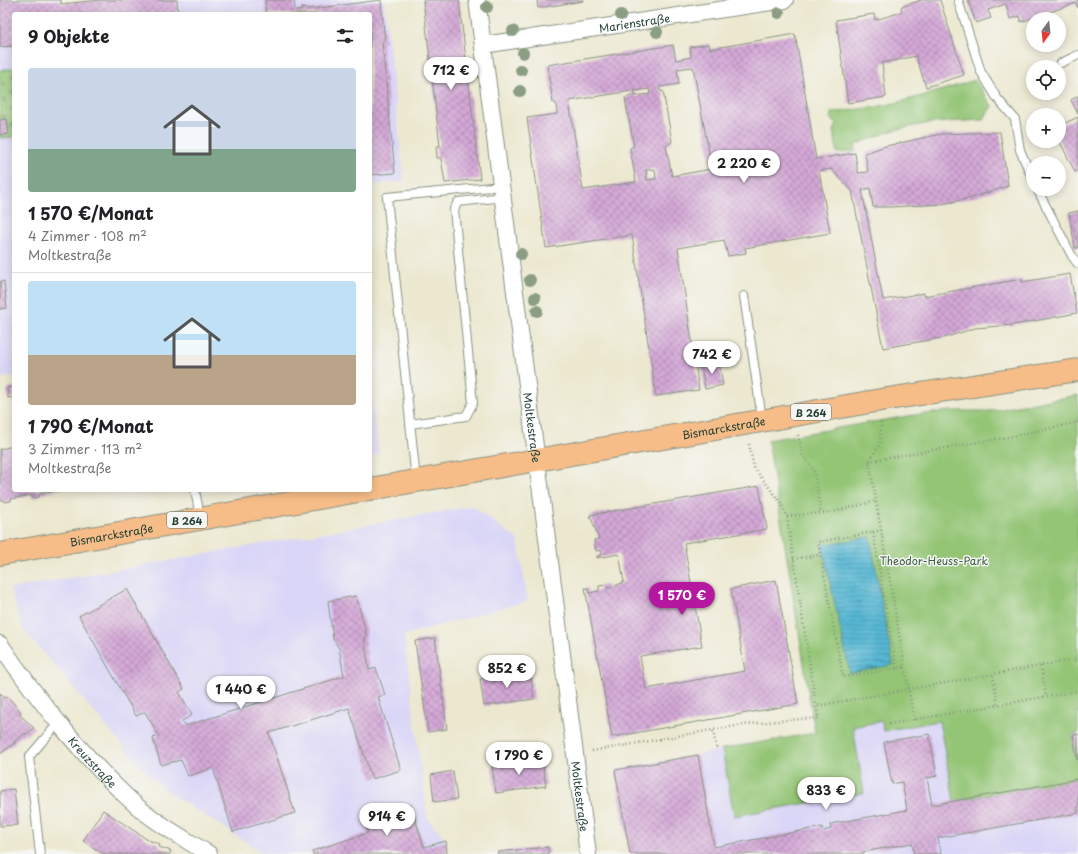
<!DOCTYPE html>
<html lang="de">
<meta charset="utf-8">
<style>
body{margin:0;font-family:"Playpen Sans",sans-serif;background:#f6f6f6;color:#202124;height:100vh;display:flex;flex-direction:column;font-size:15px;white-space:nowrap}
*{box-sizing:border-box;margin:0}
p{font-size:13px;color:#757577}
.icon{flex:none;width:22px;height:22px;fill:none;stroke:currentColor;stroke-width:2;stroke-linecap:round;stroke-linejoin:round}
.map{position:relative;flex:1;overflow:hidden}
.sheet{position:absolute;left:12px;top:12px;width:360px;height:480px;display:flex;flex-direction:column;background:#fff;border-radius:4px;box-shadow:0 2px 10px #0003}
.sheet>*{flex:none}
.needle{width:26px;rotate:195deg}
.controls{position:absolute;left:1026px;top:12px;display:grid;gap:8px}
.controls a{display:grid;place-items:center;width:40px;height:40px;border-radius:50%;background:#fff;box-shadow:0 2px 10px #0003;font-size:20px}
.price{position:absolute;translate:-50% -34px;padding:0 9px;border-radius:14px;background:#fff;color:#222;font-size:13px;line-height:26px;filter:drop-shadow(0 1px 2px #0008)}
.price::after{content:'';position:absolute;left:50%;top:24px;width:12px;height:9px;margin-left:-6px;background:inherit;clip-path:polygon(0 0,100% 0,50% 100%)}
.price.active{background:#b5179e;color:#fff}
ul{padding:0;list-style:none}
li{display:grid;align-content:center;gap:8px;height:212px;padding:0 16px}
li+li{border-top:1px solid #e0e0e0}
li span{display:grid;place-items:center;height:124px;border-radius:4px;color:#555}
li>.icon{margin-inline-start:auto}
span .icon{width:72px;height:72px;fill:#fffc;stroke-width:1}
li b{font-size:17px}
h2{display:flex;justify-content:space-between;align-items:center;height:48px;padding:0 16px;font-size:17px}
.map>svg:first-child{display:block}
.built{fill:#dad6f7}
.green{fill:#93c575;stroke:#598154}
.cemetery{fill:url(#cemetery-stones);stroke:#598154}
.water{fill:url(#water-rules);stroke:#3a7a84}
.building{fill:url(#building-cross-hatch);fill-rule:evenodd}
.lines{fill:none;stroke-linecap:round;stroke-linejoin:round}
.service-casing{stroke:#869282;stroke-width:10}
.minor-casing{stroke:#869282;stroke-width:18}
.primary-casing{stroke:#869282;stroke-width:24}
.path{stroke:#869282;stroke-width:2.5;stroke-dasharray:1 3;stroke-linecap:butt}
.service{stroke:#fff;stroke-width:8}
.minor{stroke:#fff;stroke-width:16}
.primary{stroke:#f7bd88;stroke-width:22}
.tree{fill:#8b9d83}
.labels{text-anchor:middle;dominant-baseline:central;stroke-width:3;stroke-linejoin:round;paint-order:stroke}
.shield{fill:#f6f6f2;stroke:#60746d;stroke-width:1}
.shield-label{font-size:10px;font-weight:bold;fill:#1f3d34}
.street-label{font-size:11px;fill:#1f3d34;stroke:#f6f6f2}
.park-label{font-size:11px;fill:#3c5f44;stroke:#f6f6f2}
</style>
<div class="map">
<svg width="1078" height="854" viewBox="0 0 1078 854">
<defs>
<pattern id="cemetery-stones" width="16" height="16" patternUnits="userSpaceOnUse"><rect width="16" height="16" fill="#93c575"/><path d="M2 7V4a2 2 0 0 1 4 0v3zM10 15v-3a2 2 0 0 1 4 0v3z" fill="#77a161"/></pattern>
<pattern id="water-rules" width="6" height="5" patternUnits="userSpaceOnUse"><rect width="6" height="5" fill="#56b7d4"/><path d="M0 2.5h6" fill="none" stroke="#4796ad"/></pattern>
<pattern id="building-cross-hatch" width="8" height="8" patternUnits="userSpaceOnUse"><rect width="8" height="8" fill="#d4a8d7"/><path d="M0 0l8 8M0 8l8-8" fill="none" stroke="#ab8aaf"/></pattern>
</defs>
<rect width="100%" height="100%" fill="#f6f6f2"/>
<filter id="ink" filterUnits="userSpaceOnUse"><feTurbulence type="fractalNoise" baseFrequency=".025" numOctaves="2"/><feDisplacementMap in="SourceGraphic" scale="8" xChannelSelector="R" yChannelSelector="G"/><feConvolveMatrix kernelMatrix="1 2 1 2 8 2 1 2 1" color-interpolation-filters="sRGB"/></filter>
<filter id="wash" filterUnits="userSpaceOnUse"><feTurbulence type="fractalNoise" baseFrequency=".012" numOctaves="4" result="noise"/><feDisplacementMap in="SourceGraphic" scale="16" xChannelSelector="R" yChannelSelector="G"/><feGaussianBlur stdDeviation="0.9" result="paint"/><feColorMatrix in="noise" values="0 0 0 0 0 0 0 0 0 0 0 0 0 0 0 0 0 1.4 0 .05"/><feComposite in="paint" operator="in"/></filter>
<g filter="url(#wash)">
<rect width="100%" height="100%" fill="#ece8d0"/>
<g class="built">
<polygon points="178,0 296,0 297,4 334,0 384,0 404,181 370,185 370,14 180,14"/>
<polygon points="14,45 14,376 0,378 0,47"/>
<polygon points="370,386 379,454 370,456"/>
<polygon points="473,506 518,540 528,601 404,635 427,818 445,838 447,854 265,854 168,792 142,768 23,629 10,589"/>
<polygon points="939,720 954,801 1078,779 1078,854 630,854 615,770 698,755 722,749 882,721 884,731"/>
</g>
<g class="green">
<polygon points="975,80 992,106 983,120 929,123 891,131 855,145 856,151 837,153 834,130 837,125 832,121 831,113 887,105 926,95"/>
<polygon points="1078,395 1078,734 1073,735 1078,764 1078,779 954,801 939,721 883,731 882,721 853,727 864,793 734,816 722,749 815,733 768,440 914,415 950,411 990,411"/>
</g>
<polygon class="cemetery" points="14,68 14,137 0,138 0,70"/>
<polygon class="water" points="870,537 893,665 850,673 822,545"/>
<g id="blocks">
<g class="building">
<polygon points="0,0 61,0 61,4 101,0 177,0 178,14 14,14 14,46 0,47"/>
<polygon points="265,0 294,0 295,11 302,10 301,8 311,9 381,0 385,42 382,42 395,173 370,175 370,14 266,14"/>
<polygon points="423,0 459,0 480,179 445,183 441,158 437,158 436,146 440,146"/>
<polygon points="537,0 583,0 583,1 538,8"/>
<polygon points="921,0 940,0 964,75 926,87 916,56 882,63 886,97 848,103 836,20 874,14 875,20 902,12 901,7"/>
<polygon points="968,0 1078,0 1078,8 1076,3 1021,22 1020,16 1010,19 1006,4 988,10 991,18 976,23"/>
<path d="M795,34L816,159L855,153L858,173L868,172L865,153L886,146L941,134L1000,132L1008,186L971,198L942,204L891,207H873L870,188L862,190L883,300L924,293V296L1022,279V282L1070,274L1077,313L1013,325L975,328L947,337L883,348L852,191L831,169L819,171L830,233L745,248L746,253L728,256L724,240L678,248L699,390L656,396L632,235L546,248L527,118L557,114L556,103H553L547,65L673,45L676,60L691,57L690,47L709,44L710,49ZM693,67L712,169L672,176L666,146L672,142L663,91H660V87L679,84L677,69ZM649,89L650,94L635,96L634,91ZM631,91L632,95L625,98L634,146L630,148L636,182L583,190L569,101ZM655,169L656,179L647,180L646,170Z"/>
<polygon points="1078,96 1078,114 1071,100"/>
<polygon points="1078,117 1078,170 1075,172 1059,140 1059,126"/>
<polygon points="7,119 9,134 0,135 0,120"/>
<polygon points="1078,211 1078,248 1075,248 1069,213"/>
<polygon points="4,281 7,308 0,309 0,282"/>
<polygon points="719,362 723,385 705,389 701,365"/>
<polygon points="14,387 14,397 8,398 7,388"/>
<polygon points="14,446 14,490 59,491 39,494 39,497 32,498 32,495 11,499 11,501 4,502 4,500 0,500 0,449"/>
<polygon points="759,486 767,529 684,543 702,646 640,656 646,689 745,671 731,589 776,580 798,704 612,737 585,588 588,588 589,593 599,591 599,586 607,585 608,589 624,582 619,554 597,558 597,556 602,555 601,550 596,551 594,540 599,539 590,515"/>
<polygon points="127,589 184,689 179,692 192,715 182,721 185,726 344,676 339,648 333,639 328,601 356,596 366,632 365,643 369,670 376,668 385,695 378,697 401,770 372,779 349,708 269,733 295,813 233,832 213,768 188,776 181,760 161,765 153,738 159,736 145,712 136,716 79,616"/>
<polygon points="435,638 447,729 428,732 415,641"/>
<polygon points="530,672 534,699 484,706 480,679"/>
<polygon points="0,693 5,698 7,696 21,712 19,714 34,728 26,735 25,733 14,742 15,743 0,754"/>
<polygon points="929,734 937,776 927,778 932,805 1078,779 1078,813 938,838 941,854 914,854 912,843 863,852 863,854 630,854 615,770 698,755 714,847 822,827 823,831 831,829 830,824 907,810 902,782 892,784 884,742"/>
<polygon points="1078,734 1078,759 1077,760 1073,735"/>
<polygon points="542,759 546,786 496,793 492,766"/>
<polygon points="453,771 457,799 434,802 431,775"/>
<polygon points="14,789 18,825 0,826 0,791"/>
<polygon points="411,805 424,847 446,841 447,854 313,854 312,851 368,833 364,820"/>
<polygon points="103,810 148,840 160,844 159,847 171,851 170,854 104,854 83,841"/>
<polygon points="548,847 548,854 498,854 497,852"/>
</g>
</g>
</g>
<g filter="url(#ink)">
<use href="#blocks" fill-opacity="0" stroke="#869282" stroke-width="1"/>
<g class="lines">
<defs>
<g id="service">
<polyline points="958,0 981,72 997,98 1015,119 1020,150 1033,180"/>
<polyline points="1061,63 1078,55"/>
<polyline points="1037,189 1072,256 1078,264"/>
<polyline points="744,296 762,419"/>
<polyline points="410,424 466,416 473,403 454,209 458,202 504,197"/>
<polyline points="416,480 387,197 502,186"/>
<polyline points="195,490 200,517"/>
<polyline points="40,854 29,757 59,722"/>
</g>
<g id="minor">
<path id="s1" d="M477,0L588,854"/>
<path id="s2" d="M483,45L785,0"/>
<path id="s3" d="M0,644C37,699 88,763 138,807C159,825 185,839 209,854"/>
</g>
<g id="primary">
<path id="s4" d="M370,489L881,400L1078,370"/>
<path id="s5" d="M0,554L364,490"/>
</g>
</defs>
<use href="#service" class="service-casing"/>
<use href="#minor" class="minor-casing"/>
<use href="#primary" class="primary-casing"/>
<g class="path">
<polyline points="881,422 880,444 869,461 914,720"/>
<polyline points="798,435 802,454 814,470 821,513"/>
<polyline points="749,444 754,468 781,503 787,516 816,706"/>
<polyline points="869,461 1014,436 1078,422"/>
<polyline points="787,516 833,512 876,501"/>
<polyline points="873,532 881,530"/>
<polyline points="793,559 820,555"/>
<polyline points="1041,666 1046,697"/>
<polyline points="896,668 873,532 818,542 843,677 905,667"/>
<polyline points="993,675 998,706"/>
<polyline points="889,724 1078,691"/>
<polyline points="713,731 717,750"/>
<path d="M592,751C667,739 742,721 819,718L816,706L1078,659"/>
</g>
<use href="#service" class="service"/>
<use href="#minor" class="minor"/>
<use href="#primary" class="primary"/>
</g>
<g class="tree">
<circle cx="487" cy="7" r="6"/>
<circle cx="779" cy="13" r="6"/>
<circle cx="621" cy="15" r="6"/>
<circle cx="513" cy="31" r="6"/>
<circle cx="657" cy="32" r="6"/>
<circle cx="523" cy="53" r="6"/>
<circle cx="521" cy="70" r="6"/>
<circle cx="520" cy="91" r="6"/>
<circle cx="521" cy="254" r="6"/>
<circle cx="530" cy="280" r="6"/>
<circle cx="535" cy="298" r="6"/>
<circle cx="537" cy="311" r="6"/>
</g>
</g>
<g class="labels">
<g class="shield">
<rect x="791" y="404" width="40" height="16" rx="3"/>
<rect x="167" y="512" width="40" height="16" rx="3"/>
</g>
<g class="shield-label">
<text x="811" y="412">B 264</text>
<text x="187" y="520">B 264</text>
</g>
<g class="street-label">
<text stroke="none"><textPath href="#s2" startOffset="153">Marienstraße</textPath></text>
<text stroke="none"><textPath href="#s1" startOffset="431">Moltkestraße</textPath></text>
<text stroke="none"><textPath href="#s4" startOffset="359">Bismarckstraße</textPath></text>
<text stroke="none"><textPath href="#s5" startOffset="113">Bismarckstraße</textPath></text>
<text stroke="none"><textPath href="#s3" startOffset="150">Kreuzstraße</textPath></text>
<text stroke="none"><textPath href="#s1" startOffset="803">Moltkestraße</textPath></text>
</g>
<g class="park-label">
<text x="934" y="560">Theodor-Heuss-Park</text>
</g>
</g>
</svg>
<div class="controls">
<a><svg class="needle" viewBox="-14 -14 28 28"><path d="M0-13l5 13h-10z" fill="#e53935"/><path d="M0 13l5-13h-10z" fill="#757577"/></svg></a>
<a><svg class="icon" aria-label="locate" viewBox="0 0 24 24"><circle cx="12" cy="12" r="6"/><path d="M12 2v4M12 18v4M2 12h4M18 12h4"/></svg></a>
<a>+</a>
<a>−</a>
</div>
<b class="price" style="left:451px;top:91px">712 €</b>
<b class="price" style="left:744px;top:184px">2 220 €</b>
<b class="price" style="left:712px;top:375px">742 €</b>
<b class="price active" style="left:682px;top:616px">1 570 €</b>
<b class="price" style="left:507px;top:689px">852 €</b>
<b class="price" style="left:241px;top:710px">1 440 €</b>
<b class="price" style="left:519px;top:776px">1 790 €</b>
<b class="price" style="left:826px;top:811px">833 €</b>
<b class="price" style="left:387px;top:837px">914 €</b>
<section class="sheet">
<h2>9 Objekte<svg class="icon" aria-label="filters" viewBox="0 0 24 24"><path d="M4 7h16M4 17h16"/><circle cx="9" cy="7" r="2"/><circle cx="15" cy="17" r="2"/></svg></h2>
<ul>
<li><span style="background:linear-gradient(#c9d6e8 65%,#7fa58c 0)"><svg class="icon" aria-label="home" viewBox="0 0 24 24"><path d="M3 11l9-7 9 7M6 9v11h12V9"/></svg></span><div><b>1 570 €/Monat</b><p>4 Zimmer · 108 m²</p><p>Moltkestraße</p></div></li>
<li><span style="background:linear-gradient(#bfe0f5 60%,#b9a48a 0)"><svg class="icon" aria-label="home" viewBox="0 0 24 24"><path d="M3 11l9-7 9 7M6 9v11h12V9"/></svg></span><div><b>1 790 €/Monat</b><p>3 Zimmer · 113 m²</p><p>Moltkestraße</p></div></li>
</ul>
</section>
</div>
